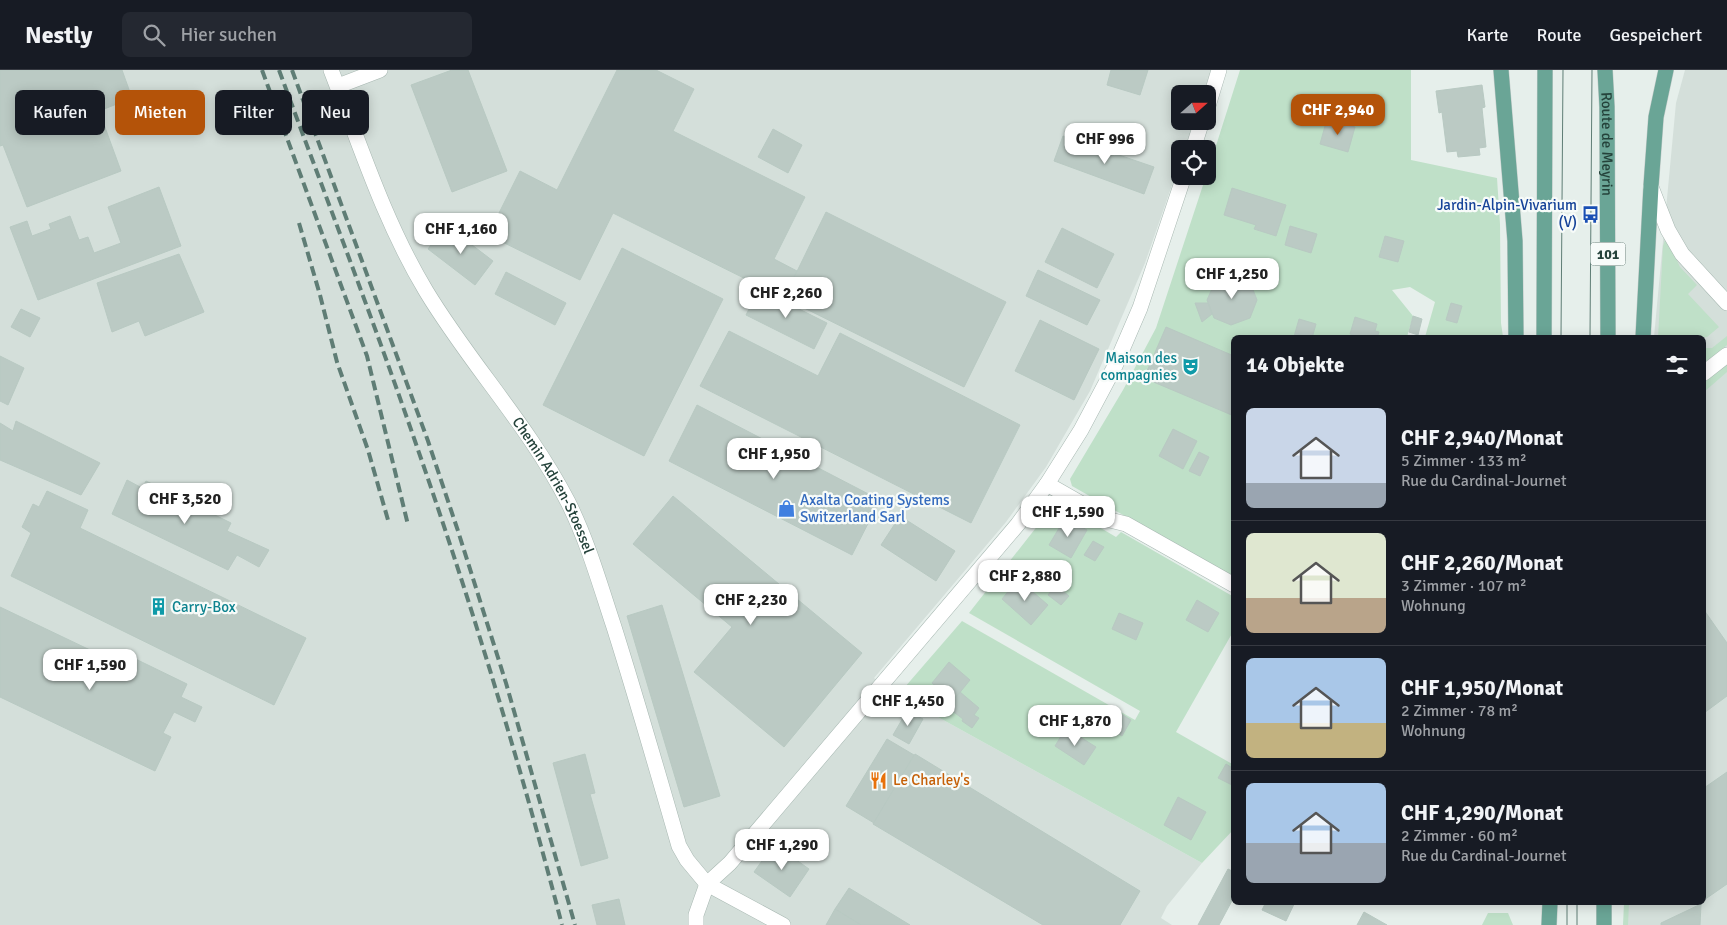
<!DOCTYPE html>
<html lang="de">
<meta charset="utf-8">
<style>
body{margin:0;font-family:Signika,sans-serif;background:#242831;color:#f1f3f6;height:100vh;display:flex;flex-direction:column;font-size:19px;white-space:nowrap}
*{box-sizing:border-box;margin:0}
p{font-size:16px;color:#9ea1a6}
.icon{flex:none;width:28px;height:28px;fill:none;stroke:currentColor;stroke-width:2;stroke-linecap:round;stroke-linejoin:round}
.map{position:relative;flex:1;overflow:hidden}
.drawer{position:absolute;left:1231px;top:265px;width:475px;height:570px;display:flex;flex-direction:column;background:#171b24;border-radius:8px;box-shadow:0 2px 12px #0003}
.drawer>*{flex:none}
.hud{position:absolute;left:15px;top:20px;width:475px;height:45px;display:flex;gap:10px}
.needle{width:32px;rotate:69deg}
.buttons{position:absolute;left:1171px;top:15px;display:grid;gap:10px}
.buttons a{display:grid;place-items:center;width:45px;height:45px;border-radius:8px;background:#171b24;box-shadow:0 2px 12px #0003;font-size:25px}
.price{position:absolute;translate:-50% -42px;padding:0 11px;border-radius:10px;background:#fff;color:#222;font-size:16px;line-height:32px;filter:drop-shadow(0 1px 2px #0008)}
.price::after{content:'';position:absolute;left:50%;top:30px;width:15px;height:11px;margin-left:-8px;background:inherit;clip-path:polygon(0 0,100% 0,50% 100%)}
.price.current{background:#b45309;color:#fff}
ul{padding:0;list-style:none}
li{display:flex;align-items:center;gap:15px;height:125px;padding:0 15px}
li+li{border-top:1px solid #363941}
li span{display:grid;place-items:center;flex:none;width:140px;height:100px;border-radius:8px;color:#555}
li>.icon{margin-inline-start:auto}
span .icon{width:60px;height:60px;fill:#fffc;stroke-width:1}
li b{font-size:21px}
h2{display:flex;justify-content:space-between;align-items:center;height:60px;padding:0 15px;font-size:21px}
.pill{padding:0 18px;border-radius:8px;background:#171b24;box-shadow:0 2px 12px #0003;font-size:18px;line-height:45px}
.pill.current{background:#b45309;color:#fff}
header{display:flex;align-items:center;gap:30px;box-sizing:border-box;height:70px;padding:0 25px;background:#171b24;border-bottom:1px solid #363941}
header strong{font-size:24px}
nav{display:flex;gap:28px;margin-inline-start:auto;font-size:18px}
.search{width:350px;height:45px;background:#242831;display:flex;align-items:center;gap:12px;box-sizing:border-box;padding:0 18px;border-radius:8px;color:#9ea1a6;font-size:19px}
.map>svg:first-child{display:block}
.built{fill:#d4dfda}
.green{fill:#bfe0c8}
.building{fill:#bbcac4;stroke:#b8c9c2}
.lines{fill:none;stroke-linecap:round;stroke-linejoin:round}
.minor-casing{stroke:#a8b8b2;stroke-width:16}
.primary-casing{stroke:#c2cac8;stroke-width:16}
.minor{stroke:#fff;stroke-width:15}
.primary{stroke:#6aa596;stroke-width:15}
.tram{stroke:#5f7d75;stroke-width:1}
.rail{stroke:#5f7d75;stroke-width:4;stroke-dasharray:10 5;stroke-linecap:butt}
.labels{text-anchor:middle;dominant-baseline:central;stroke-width:4.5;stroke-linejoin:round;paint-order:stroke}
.shield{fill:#f7fbf9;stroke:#637a73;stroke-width:1}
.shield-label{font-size:14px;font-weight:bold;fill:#24423a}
.street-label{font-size:15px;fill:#24423a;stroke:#f7fbf9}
.transit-label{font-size:15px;fill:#164399;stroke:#f7fbf9;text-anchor:end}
.culture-label{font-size:15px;fill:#0d838f;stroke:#f7fbf9;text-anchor:end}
.shop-label{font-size:15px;fill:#366cbe;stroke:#f7fbf9;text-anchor:start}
.food-label{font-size:15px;fill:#c56008;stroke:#f7fbf9;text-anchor:start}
</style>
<header>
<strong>Nestly</strong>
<div class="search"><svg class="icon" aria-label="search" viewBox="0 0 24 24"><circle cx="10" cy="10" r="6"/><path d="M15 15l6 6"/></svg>Hier suchen</div>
<nav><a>Karte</a><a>Route</a><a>Gespeichert</a></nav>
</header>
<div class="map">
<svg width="1727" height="855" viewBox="0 0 1727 855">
<rect width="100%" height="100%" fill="#e6efeb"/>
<g class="built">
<polygon points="0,0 1212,0 1204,24 1180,24 1180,51 1194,51 1185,79 1180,79 1180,92 1145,193 1090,321 1046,397 1006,452 874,608 898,625 1202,793 1167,836 1161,848 1172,855 0,855"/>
<polygon points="1685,0 1727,0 1727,855 1624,855 1625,833 1704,832 1704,268 1654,267 1676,33"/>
</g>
<g class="green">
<polygon points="1240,0 1411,0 1411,90 1497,108 1500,154 1501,253 1503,267 1425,267 1435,232 1410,217 1392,220 1413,246 1407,267 1234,268 1234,508 1072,416 1070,409 1123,320 1156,258 1206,106 1208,106 1208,101"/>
<polygon points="1667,169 1680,197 1697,215 1688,224 1719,257 1707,267 1658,268 1663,176 1665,170"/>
<polygon points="1727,266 1727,275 1704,294 1704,278 1712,278"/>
<polygon points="1727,293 1727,302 1704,322 1704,311"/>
<polygon points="1060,434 1116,467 1121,462 1234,527 1234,560 1176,662 1234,695 1234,759 1202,793 898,625 962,551 1135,650 1140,641 969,543 1053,436"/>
<polygon points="1624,833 1629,833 1628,855 1623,855"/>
<polygon points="1488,843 1508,843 1513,855 1482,855"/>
</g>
<g class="building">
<polygon points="0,0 122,0 132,28 99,41 121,101 27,137 3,75 0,76"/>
<polygon points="452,0 468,0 507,101 452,122 411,15"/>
<polygon points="617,0 656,0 694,19 673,61 805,127 774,189 797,201 784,228 613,143 580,210 488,165 520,101 557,120"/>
<polygon points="1111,0 1148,0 1140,25 1107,15"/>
<polygon points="1482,15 1485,37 1482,38 1486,77 1479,78 1480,85 1458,87 1457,81 1447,82 1442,42 1439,43 1436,21"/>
<polygon points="1327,49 1355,57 1348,82 1320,74"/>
<polygon points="773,59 802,75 788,103 758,87"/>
<polygon points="1063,66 1115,86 1116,84 1154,97 1144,124 1054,91"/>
<polygon points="159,117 181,176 38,230 10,157 27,151 32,166 51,159 49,154 70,146 79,170 88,167 94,183 121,173 108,137"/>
<polygon points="1232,118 1286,135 1276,166 1254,159 1256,155 1224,145"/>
<polygon points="826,142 1006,232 964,317 784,228"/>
<polygon points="446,155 493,191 475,215 428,179"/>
<polygon points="1290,156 1317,164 1311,183 1285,175"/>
<polygon points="1062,158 1114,184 1097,218 1045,192"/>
<polygon points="1385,166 1404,171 1398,192 1379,187"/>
<polygon points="622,178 723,229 644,386 543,335"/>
<polygon points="179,184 204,242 145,266 139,251 112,262 97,213"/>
<polygon points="1038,200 1100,230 1087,255 1026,226"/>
<polygon points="506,202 566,233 555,255 495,224"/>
<polygon points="1232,205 1250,212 1257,230 1250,248 1231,255 1214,248 1207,230 1215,212"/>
<polygon points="759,219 827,253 814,279 746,245"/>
<polygon points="1195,233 1208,233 1212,244 1202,252"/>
<polygon points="1451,233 1462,236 1457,253 1446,250"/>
<polygon points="21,239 40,248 30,267 11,257"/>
<polygon points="1413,246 1422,249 1418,265 1409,262"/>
<polygon points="1355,247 1377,254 1375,261 1379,262 1377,268 1361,268 1350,264"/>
<polygon points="1299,249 1316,254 1312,268 1295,263"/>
<polygon points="1040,250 1099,279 1074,330 1015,301"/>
<polygon points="1166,257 1234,286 1234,346 1144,308"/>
<polygon points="729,261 818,306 840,263 1020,355 971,453 700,316"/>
<polygon points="1295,263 1308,268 1294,268"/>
<polygon points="0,286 24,298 8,335 0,331"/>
<polygon points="697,335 880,430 852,485 669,391"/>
<polygon points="16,351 100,393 81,425 0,390 0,353 13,361"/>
<polygon points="1173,359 1197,371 1183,399 1159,386"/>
<polygon points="1199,382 1209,387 1200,406 1189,401"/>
<polygon points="127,410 142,418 146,411 231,453 227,461 269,480 259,497 237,485 228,500 112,444"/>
<polygon points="47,421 88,440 80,458 306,568 274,635 11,506 31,463 22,457 33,434 39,437"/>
<polygon points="673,426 862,583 784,677 694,602 732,557 633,474"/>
<polygon points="900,446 955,481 936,511 881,475"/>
<polygon points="1065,448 1087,460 1071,488 1049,475"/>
<polygon points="1093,471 1104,477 1095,491 1084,485"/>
<polygon points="1018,509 1048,535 1031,555 1002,529"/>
<polygon points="1056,515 1069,526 1061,535 1048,525"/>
<polygon points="1197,530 1219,543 1208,562 1186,550"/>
<polygon points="662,535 720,726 684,737 627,546"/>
<polygon points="0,537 111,590 117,580 187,614 181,627 202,637 195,652 174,642 163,663 171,667 155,701 0,627"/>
<polygon points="1704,540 1727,573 1727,626 1704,643"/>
<polygon points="1119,543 1143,553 1136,570 1112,559"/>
<polygon points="949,592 970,610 953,631 932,613"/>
<polygon points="960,622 979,638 974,645 979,648 972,658 962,651 963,649 947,637"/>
<polygon points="907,641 923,649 909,674 893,665"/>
<polygon points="1118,642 1131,650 1122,666 1109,658"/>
<polygon points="1066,658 1096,677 1084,695 1055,676"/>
<polygon points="887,669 914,685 874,753 846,736"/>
<polygon points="585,684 595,723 590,724 608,788 581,796 553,693"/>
<polygon points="915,684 1140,821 1120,855 1043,855 873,754"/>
<polygon points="1226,694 1234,699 1234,716 1218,708"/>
<polygon points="1727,702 1727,814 1704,830 1704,718"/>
<polygon points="1178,727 1206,742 1191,770 1164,755"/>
<polygon points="774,774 809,799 790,827 754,802"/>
<polygon points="1228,799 1234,802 1234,827 1219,855 1198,855"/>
<polygon points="849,818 910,855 861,855 835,839"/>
<polygon points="619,829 625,855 597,855 592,835"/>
<polygon points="1266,832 1295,832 1286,851 1262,840"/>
<polygon points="1701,834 1700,855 1661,855 1661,853"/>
<polygon points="835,839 861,855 826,855"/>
<polygon points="1364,842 1387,855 1357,855"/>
</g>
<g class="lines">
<defs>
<g id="minor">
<path id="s1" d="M331,0C360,75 385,153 426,221C470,294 529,356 568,432C588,472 600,515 614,557C637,630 658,703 679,776L687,790L707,814L783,855"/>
<polyline points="338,16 380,0"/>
<polyline points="1208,36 1219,0"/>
<polyline points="1193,79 1202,51"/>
<polyline points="1651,117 1668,160 1682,184 1727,233"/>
<polyline points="1704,303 1727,285"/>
<polyline points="1047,414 1110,450 1126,454 1234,515"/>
<polyline points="696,855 696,845 707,814 730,793 1018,454 1047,414 1081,360 1115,296 1140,238 1184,106"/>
</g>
<g id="primary">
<polyline points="1501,0 1515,171 1516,268"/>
<path id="s2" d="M1605,0L1607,37L1608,268"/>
<polyline points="1544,268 1545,0"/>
<polyline points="1643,268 1651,116 1656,47 1666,0"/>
<polyline points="1549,855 1550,832"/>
<polyline points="1604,855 1604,832"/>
</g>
</defs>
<use href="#minor" class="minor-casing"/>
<use href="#primary" class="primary-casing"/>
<use href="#minor" class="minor"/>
<use href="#primary" class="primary"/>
<g class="tram">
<polyline points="1561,268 1563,0"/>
<polyline points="1590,268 1592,0"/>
<polyline points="1567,855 1567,832"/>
<polyline points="1577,855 1577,832"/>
</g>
<g class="rail">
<polyline points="262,0 367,286 408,455"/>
<path d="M279,0C325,125 373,249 416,374C471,532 520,693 562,855"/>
<polyline points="292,0 428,371 458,461 506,613 575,855"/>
<polyline points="299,153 320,225 337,292 368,380 388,450"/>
</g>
</g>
<defs>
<symbol id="bus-bare" viewBox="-9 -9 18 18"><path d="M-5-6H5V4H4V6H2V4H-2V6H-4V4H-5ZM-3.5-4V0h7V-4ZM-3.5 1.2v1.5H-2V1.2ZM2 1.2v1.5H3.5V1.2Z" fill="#1a4fb4" stroke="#f7fbf9" stroke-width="2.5" paint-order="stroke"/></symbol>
<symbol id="theatre-bare" viewBox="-9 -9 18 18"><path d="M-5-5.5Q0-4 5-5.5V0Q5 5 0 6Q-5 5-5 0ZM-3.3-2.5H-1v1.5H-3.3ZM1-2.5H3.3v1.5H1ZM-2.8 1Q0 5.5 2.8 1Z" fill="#0f9aa8" stroke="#f7fbf9" stroke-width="2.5" paint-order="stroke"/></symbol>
<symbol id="shop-bare" viewBox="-9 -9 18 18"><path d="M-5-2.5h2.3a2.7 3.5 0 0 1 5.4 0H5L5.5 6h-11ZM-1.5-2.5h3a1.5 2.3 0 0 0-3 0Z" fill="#3f7fe0" stroke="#f7fbf9" stroke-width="2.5" paint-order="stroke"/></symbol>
<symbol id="building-bare" viewBox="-9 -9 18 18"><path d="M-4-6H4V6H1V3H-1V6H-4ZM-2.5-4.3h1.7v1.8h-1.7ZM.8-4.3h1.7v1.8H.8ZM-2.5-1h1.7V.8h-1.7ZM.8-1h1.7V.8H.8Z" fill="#0f9aa8" stroke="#f7fbf9" stroke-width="2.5" paint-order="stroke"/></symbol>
<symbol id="restaurant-bare" viewBox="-9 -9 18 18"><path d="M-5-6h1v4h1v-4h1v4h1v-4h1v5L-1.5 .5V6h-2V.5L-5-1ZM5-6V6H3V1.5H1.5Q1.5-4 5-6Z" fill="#e8710a" stroke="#f7fbf9" stroke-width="2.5" paint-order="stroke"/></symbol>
</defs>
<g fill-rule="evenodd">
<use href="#bus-bare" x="1578" y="132" width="25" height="25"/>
<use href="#theatre-bare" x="1178" y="284" width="25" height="25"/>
<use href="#shop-bare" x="774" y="426" width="25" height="25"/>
<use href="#building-bare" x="146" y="524" width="25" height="25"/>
<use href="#restaurant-bare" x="866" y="698" width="25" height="25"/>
</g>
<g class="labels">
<rect class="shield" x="1590.5" y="172.5" width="35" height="23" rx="4"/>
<g class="shield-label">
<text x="1608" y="184">101</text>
</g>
<g class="street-label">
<text stroke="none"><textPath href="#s2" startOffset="74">Route de Meyrin</textPath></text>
<text stroke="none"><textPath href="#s1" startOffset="474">Chemin Adrien-Stoessel</textPath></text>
</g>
<g class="transit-label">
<text x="1577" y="135">Jardin-Alpin-Vivarium<tspan x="1577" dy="17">(V)</tspan></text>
</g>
<g class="culture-label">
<text x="1177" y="288">Maison des<tspan x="1177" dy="17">compagnies</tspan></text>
<text x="172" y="537" text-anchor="start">Carry-Box</text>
</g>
<g class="shop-label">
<text x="800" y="430">Axalta Coating Systems<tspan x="800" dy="17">Switzerland Sarl</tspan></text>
</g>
<g class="food-label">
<text x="893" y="710">Le Charley's</text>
</g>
</g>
</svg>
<div class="buttons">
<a><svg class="needle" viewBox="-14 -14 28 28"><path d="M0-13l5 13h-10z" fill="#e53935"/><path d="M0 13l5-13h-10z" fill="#9ea1a6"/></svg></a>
<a><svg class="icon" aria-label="locate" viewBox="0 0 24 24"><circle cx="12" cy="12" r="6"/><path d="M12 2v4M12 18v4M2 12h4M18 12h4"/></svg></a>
</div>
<b class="price current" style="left:1338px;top:66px">CHF 2,940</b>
<b class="price" style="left:1105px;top:95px">CHF 996</b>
<b class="price" style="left:461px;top:185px">CHF 1,160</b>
<b class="price" style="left:1232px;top:230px">CHF 1,250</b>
<b class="price" style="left:786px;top:249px">CHF 2,260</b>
<b class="price" style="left:774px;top:410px">CHF 1,950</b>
<b class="price" style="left:185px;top:455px">CHF 3,520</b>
<b class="price" style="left:1068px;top:468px">CHF 1,590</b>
<b class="price" style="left:1025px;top:532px">CHF 2,880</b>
<b class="price" style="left:751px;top:556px">CHF 2,230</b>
<b class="price" style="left:90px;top:621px">CHF 1,590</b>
<b class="price" style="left:908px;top:657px">CHF 1,450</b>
<b class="price" style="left:1075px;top:677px">CHF 1,870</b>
<b class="price" style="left:782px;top:801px">CHF 1,290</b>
<div class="hud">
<a class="pill">Kaufen</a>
<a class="pill current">Mieten</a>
<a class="pill">Filter</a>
<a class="pill">Neu</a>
</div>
<section class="drawer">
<h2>14 Objekte<svg class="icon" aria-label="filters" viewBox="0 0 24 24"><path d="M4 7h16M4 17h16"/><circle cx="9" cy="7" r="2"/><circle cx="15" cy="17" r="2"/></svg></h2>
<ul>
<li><span style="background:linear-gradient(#c9d6e8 75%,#9aa5b1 0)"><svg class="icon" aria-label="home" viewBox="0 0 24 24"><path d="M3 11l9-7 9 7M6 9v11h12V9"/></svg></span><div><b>CHF 2,940/Monat</b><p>5 Zimmer · 133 m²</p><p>Rue du Cardinal-Journet</p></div></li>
<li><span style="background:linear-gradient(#dfe7d0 65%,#b9a48a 0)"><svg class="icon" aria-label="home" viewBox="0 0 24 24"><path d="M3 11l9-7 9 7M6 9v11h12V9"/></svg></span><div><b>CHF 2,260/Monat</b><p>3 Zimmer · 107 m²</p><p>Wohnung</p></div></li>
<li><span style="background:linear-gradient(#a9c7e8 65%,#c2b280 0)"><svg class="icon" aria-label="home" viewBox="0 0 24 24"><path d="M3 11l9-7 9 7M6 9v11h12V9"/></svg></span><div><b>CHF 1,950/Monat</b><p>2 Zimmer · 78 m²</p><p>Wohnung</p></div></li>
<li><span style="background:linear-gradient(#a9c7e8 60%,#9aa5b1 0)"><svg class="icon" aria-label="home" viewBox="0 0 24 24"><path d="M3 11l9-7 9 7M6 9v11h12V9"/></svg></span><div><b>CHF 1,290/Monat</b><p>2 Zimmer · 60 m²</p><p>Rue du Cardinal-Journet</p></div></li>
</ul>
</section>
</div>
